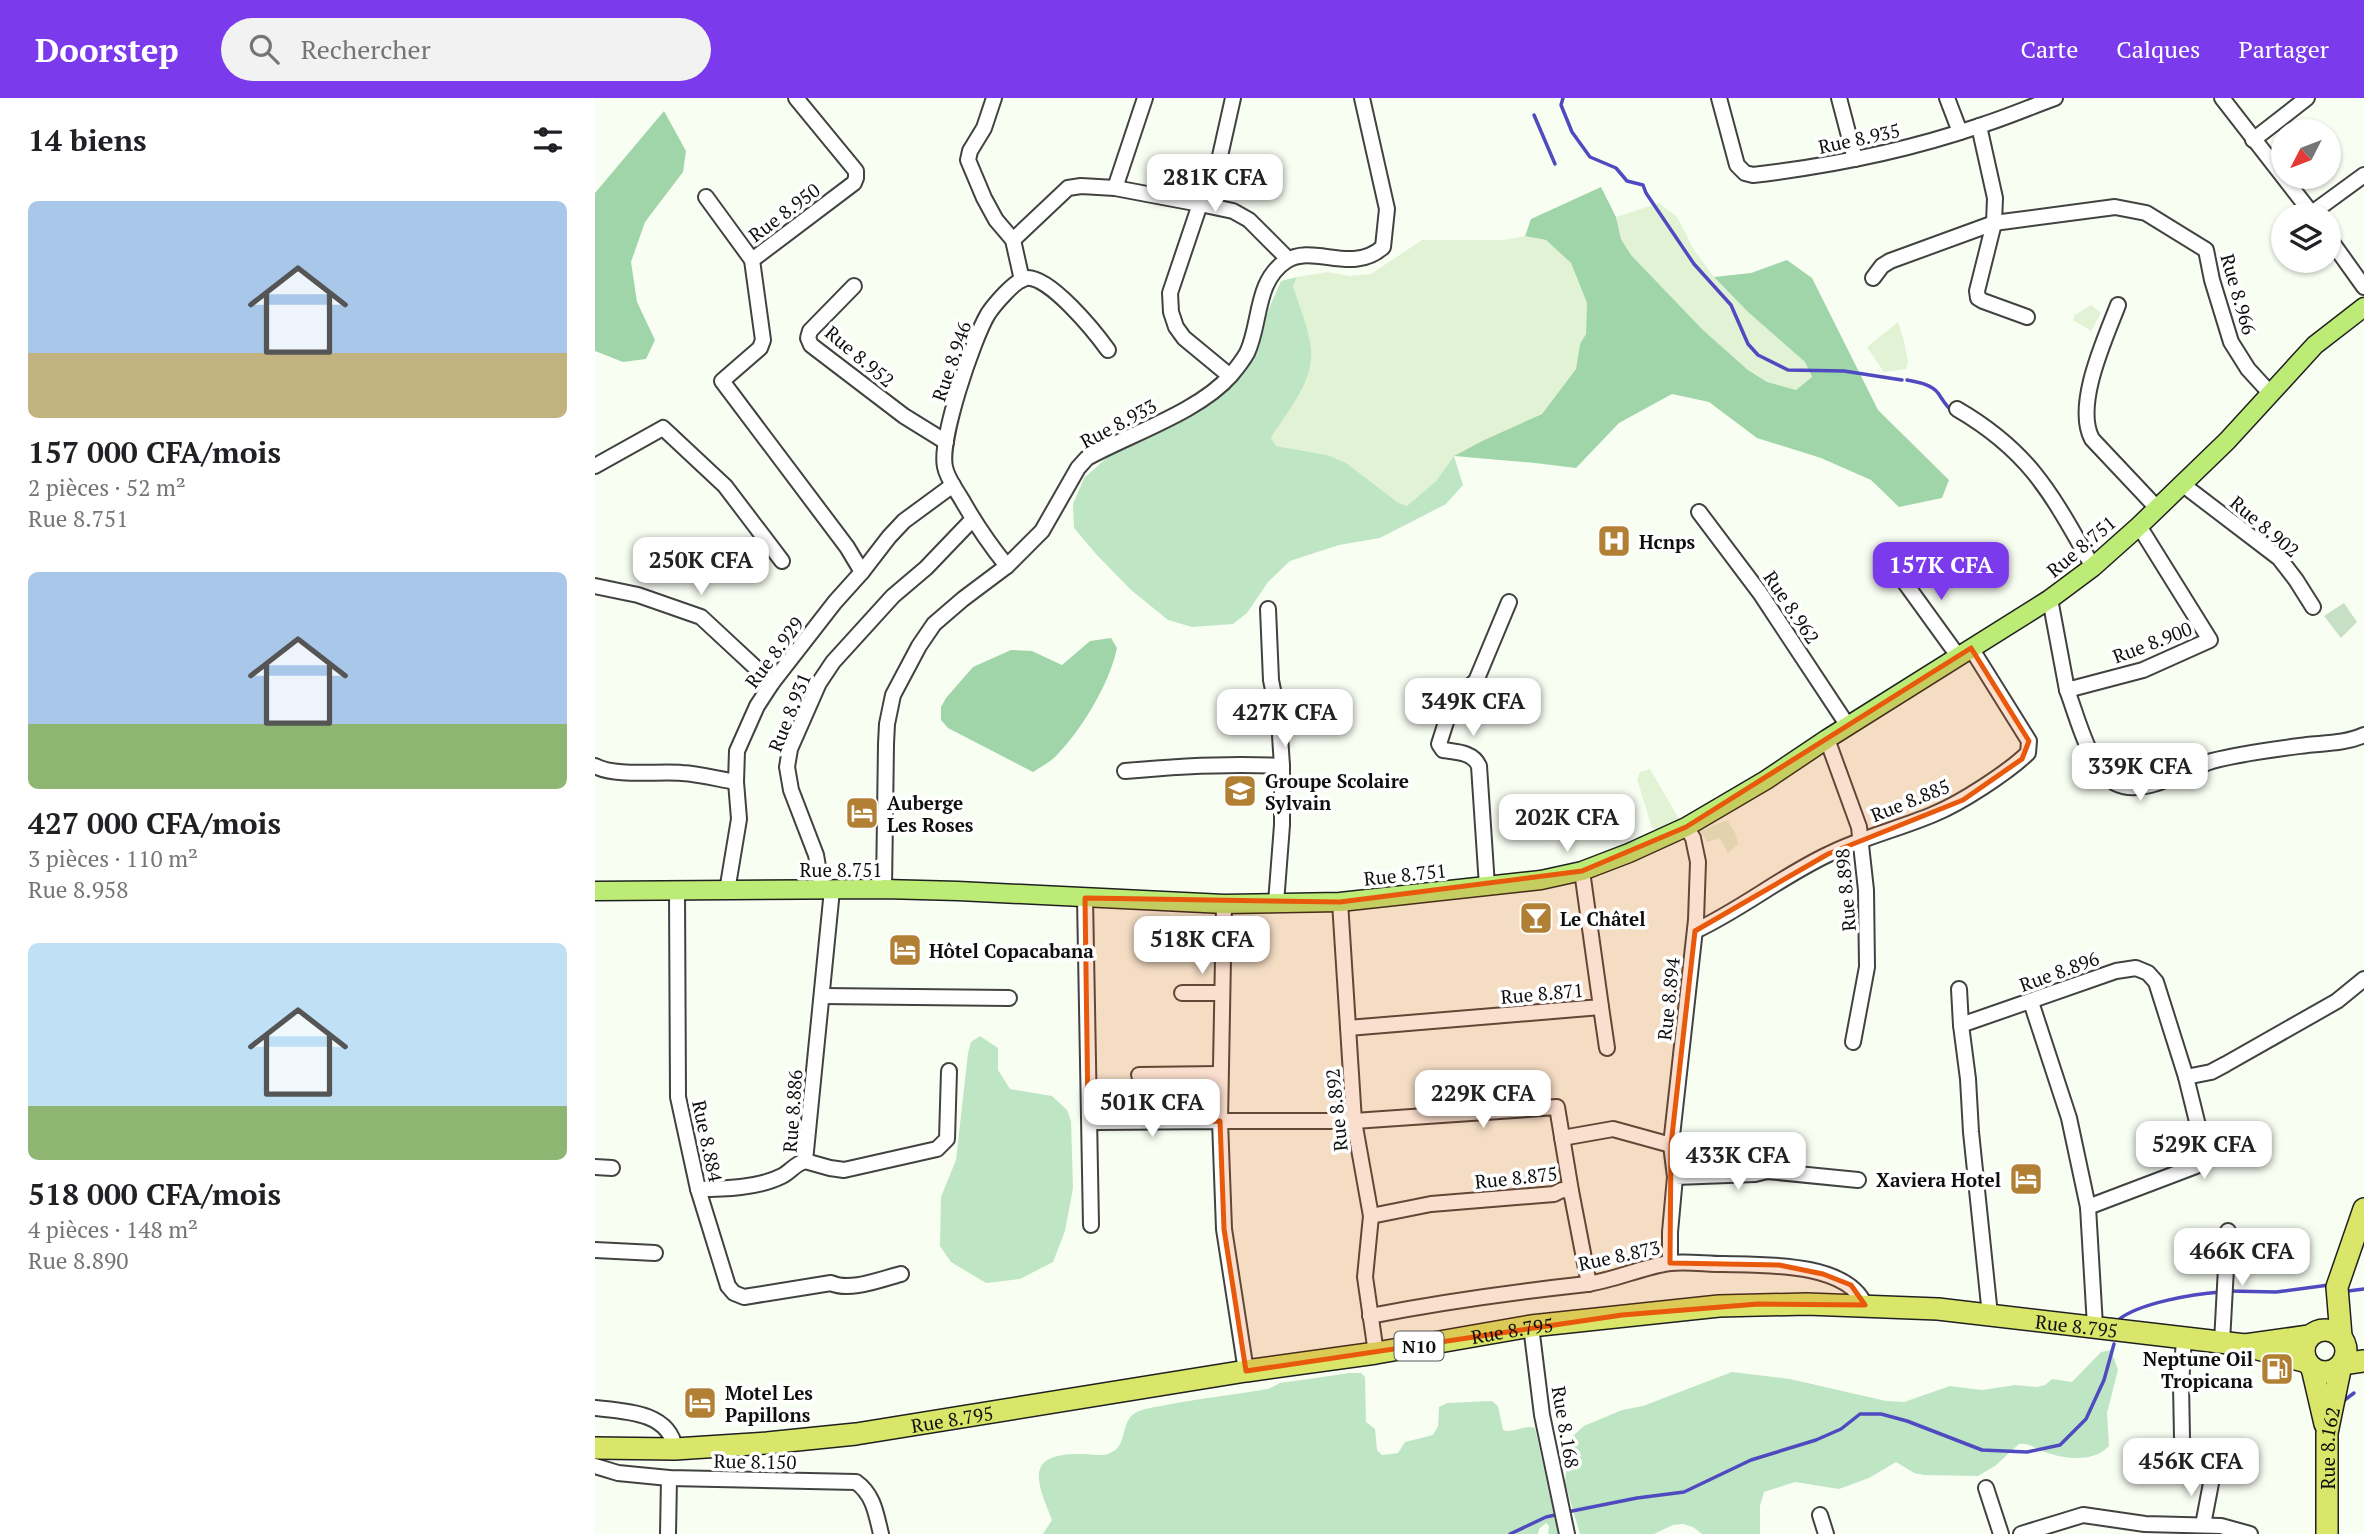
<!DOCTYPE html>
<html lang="fr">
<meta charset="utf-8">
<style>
body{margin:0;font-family:"PT Serif",serif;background:#f2f2f2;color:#202124;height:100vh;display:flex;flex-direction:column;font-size:26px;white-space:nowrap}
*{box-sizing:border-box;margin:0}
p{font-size:23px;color:#757577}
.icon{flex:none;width:38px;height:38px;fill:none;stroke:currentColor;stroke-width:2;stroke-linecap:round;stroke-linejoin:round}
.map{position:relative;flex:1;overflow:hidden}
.side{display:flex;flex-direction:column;background:#fff;width:595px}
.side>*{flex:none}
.needle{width:46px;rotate:228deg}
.buttons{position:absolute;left:1676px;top:21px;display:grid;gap:14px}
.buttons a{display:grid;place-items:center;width:70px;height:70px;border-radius:50%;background:#fff;box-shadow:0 2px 5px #0004;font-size:35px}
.price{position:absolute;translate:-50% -60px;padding:0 16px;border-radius:14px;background:#fff;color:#222;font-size:23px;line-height:46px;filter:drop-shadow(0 2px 4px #0008)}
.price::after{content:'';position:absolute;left:50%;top:42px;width:21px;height:16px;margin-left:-10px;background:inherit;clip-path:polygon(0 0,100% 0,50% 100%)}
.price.selected{background:#7c3aed;color:#fff}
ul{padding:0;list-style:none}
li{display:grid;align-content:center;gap:14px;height:371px;padding:0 28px}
li span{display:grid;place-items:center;height:217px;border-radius:10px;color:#555}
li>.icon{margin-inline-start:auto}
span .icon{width:126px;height:126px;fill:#fffc;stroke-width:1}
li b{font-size:30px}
h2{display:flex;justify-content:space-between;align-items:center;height:84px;padding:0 28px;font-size:30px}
header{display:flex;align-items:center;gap:42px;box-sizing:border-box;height:98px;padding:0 35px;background:#7c3aed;color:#fff}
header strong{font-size:33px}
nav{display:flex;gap:38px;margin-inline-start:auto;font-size:24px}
.search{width:490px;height:63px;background:#f2f2f2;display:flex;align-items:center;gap:18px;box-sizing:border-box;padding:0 24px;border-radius:38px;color:#757577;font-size:26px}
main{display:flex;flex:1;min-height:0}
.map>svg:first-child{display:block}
.farmland{fill:#e2f2d5}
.green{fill:#bfe6c4}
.forest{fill:#a0d5aa}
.cemetery{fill:#c6dfc5}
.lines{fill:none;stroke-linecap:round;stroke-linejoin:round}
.stream{stroke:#504ac0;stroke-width:3.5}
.minor-casing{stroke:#424242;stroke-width:18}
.major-casing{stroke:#202020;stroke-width:21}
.highway-casing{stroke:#202020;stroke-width:24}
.minor{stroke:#fff;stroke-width:14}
.major{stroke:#bceb76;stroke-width:18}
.highway{stroke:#d9e669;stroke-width:21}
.marked{fill:#e8590c;fill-opacity:0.2;stroke:#e8590c;stroke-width:5;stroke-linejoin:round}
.labels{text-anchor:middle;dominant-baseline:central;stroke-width:7;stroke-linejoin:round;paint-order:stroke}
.shield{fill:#fff;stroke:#575757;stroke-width:2}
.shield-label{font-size:18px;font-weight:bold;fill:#0f0f0f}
.street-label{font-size:19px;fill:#0f0f0f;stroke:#fff}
.poi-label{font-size:19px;font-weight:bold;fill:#0f0f0f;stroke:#fff;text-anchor:start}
</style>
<header>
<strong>Doorstep</strong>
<div class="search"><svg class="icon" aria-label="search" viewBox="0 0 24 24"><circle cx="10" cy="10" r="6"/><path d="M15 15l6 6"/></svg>Rechercher</div>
<nav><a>Carte</a><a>Calques</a><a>Partager</a></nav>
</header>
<main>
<section class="side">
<h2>14 biens<svg class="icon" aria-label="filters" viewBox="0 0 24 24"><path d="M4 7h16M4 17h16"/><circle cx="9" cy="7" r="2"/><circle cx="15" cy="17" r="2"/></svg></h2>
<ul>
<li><span style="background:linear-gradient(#a9c7e8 70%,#c2b280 0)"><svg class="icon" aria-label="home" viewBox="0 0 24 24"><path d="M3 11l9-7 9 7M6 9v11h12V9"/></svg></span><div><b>157 000 CFA/mois</b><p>2 pièces · 52 m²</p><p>Rue 8.751</p></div></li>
<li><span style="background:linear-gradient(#a9c7e8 70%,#8fb573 0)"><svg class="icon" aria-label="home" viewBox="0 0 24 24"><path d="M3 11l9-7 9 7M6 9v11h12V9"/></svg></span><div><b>427 000 CFA/mois</b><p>3 pièces · 110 m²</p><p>Rue 8.958</p></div></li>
<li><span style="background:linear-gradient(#bfe0f5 75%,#8fb573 0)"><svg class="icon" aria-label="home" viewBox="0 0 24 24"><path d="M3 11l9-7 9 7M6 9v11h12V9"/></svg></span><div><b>518 000 CFA/mois</b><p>4 pièces · 148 m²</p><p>Rue 8.890</p></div></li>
</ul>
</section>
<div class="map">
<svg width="1769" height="1436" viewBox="0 0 1769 1436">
<rect width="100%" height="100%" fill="#f9fef3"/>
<g class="farmland">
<polygon points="1064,105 1082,119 1099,152 1119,179 1153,214 1210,264 1217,280 1201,292 1172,284 1153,272 1108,232 1036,157 1026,141 1021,119"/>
<polygon points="930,138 951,142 976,165 992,205 991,236 985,246 981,271 947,316 887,343 859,358 841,383 812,408 802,404 732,357 681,348 676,340 705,294 716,251 698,188 702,179 733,174 754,178 776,176 827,142 909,142"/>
<polygon points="1496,207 1506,215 1496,233 1478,222 1480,217"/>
<polygon points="1303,224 1309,243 1313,264 1311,271 1289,274 1272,249"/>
<polygon points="1055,671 1084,721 1061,732 1057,730 1042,681 1045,674"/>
<polygon points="1132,722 1140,734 1143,746 1133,755 1125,740 1112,744 1105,733"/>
</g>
<g class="green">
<path d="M702,179L698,188C704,207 714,232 716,251C719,284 692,314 676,340L681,348L732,357L751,365L802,404L812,408L841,383L859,358L868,387L851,406L785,440L744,447L695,463L673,484L652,515L638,526L597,529L573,522L536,492L501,456L479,430L478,406L489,380L515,357L618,303L654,267L675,208L686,183Z"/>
<polygon points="385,938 403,950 403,972 415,991 457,998 472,1012 476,1023 478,1090 470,1133 458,1164 425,1181 391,1185 356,1164 345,1148 346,1099 361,1062 373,955 376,944"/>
<path d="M1516,1252L1523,1272L1512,1315L1514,1348C1499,1365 1469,1361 1450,1354C1439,1350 1435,1345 1424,1346L1400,1368L1383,1378L1329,1377L1319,1375L1301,1364L1274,1380L1244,1391L1200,1384L1169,1394L1165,1408V1436H1107L1098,1429L1088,1426L1078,1427L1059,1436H985L970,1385L974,1343L981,1335L989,1328L1027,1312L1048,1308L1137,1274L1195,1281L1291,1303L1309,1304L1355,1288L1387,1292L1420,1287L1442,1289L1450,1287L1457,1281L1477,1284L1506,1254Z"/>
<path d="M755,1275H766L770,1279L771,1324L780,1331L782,1352L787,1357L803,1355L810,1344L838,1337L843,1328L844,1309L852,1305L897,1303L903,1308L908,1332C919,1336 929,1326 940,1330L963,1436H953L954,1428L951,1425L944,1431L943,1436H448L457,1422C440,1380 430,1355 488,1356C497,1356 508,1359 515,1355C533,1348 525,1324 540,1315C549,1310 561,1309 571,1307C605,1300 639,1297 673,1291L685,1285Z"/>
</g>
<g class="forest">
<polygon points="69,13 91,53 88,74 50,124 36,164 42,204 60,242 51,261 28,264 0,253 0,95"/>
<polygon points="1006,89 1021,119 1026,141 1036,157 1108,232 1153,272 1172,284 1201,292 1217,279 1210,264 1153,214 1119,179 1156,175 1192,162 1217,180 1283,312 1354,382 1347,400 1304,409 1276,382 1226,360 1162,340 1114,304 1077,296 1024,325 981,370 940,365 859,358 887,343 947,316 981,271 985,246 991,236 992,205 976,165 951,142 930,138 936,121"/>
<path d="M516,540L522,550C514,587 487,631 461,658C455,664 446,669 438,674L353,630L346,622V609L351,600L378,569L416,552L437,553L467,567L495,543Z"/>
</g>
<polygon class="cemetery" points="1749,505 1762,524 1746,540 1729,518"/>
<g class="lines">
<g class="stream">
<polyline points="968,0 966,7 977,34 995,59 1021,70 1032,83 1048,87 1051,95 1099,166 1136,207 1153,246 1163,257 1193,272 1249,273 1307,282"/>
<polyline points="939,17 960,66"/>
<path d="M1312,282C1322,284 1336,286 1343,295C1348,302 1350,307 1357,313"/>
<polyline points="1634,1193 1681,1194 1734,1187"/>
<polyline points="1753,1193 1769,1191"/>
<path d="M1523,1222C1544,1205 1598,1196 1626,1194"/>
<polyline points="1747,1304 1759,1295"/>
<polyline points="972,1414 1042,1400 1089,1394 1156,1362 1221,1342 1246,1331 1265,1316 1286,1316 1312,1323 1387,1352 1432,1354 1465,1347 1491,1321 1509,1282 1519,1246"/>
<polyline points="915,1436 951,1419 965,1416"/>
</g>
<defs>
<g id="minor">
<polyline points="201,0 261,73 261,80 259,85 157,162 168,242 165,250 127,283 252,449 267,474"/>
<polyline points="399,0 389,30 375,53 373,62 389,100 401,122 418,142 427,182"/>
<polyline points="550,0 520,90 605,106 575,195 576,214 581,229 589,240 635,278"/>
<polyline points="638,0 623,67 605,106 638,113 654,122 693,161"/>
<path d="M1124,0L1142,67L1150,75L1158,77C1235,68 1311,53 1384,28C1410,20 1435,9 1460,0"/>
<polyline points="1244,0 1260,61"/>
<polyline points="1352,0 1365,34"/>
<polyline points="1627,0 1718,117"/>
<polyline points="1384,28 1400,100 1399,125 1382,193 1383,200 1388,203 1432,219"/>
<polyline points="1658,42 1712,0"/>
<polyline points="111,99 157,162"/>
<polyline points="1717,115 1769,77"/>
<polyline points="1734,140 1769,189"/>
<polyline points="418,142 473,90 486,88 520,90"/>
<polyline points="1278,180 1287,168 1295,163 1399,125 1520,109 1551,115 1611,152 1617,182 1636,244 1653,271 1675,295"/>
<polyline points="259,188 215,233 213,240 216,247 309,318 351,344"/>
<path d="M1523,207C1510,241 1479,307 1497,341L1562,410"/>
<path d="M1362,311C1436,354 1457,397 1498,469"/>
<polyline points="0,368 68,330 130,388 187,463"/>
<polyline points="1587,386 1684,460 1701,482 1718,509"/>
<polyline points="1104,414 1165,495 1253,628"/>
<path d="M412,468C394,446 380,425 367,402C361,392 352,380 350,369C344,342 378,241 393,216C399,207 420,182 431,180C454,177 500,234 513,252"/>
<polyline points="1300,471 1363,558"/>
<polyline points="0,488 43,497 106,519 177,585"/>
<polyline points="1455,501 1472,592 1548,572 1615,542 1544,428"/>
<polyline points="673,511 676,582 684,622 687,668"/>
<path d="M1472,592C1482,618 1495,672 1520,685C1549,700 1590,671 1617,663C1647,655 1681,651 1712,647C1731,645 1752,645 1769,637"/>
<polyline points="1232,641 1264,729 1271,792 1272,869 1258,944"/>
<path d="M0,668C21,679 62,673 87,675C105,676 123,681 141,684"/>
<path d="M530,673C583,668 634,665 687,668V727L681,805"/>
<path d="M892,788L884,668C878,654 861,654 848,652L844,646L858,602L881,583L914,504"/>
<path d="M289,791L291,646L292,626L298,597L324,548L339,526L368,501L412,468L447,433L483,370L492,360C535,336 604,314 636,277C641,271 648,262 652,255C666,226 660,183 691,163C718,145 757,177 788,149L792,111L767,0"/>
<polyline points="227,792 221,757 196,692 192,669 195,651 224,585 238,564 298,498 331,470 377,422"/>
<polyline points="237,792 210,1063 235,1070 249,1072 342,1051 352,1041 354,973"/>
<polyline points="132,793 144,721 141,684 142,653 162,608 177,585 240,504 267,474 294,439 309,423 358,387"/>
<path d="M82,794L83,999L103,1091L133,1188L139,1195L149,1199L236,1185C255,1194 286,1181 306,1176"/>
<polyline points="490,800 496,1127"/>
<polyline points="745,804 759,1023 776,1118 770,1179 781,1255"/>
<polyline points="629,806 625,1023 759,1023 962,1009 976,1093"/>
<path d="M1100,833C1147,811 1187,778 1234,756C1268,739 1304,731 1339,716C1366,705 1412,675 1433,655L1434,643L1376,550"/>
<polyline points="1364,891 1366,927"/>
<polyline points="587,895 627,895"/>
<polyline points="227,898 414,900"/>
<polyline points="1436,904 1474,1020 1493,1109 1500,1228"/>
<polyline points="1006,909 1012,950"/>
<polyline points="753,930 1006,909 987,773"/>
<polyline points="544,977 625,976"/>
<polyline points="496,1021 501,1024 625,1023 629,1131 651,1273"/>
<polyline points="967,1040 1018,1031 1076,1047"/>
<polyline points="0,1069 17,1070"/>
<polyline points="1080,1079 1076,1047 1101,822 1103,764 1098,740 1091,729"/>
<path d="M103,1091C129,1091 163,1090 187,1078C195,1074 200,1066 210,1063"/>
<polyline points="1493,1109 1601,1068 1607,1061 1609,1052 1591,979"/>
<polyline points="776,1118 836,1106 959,1096 967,1092 976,1093 994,1186"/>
<polyline points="0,1152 60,1155"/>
<polyline points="1075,1165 1075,1134 1080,1079 1160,1076 1172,1073 1263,1082"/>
<polyline points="1395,1217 1376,1034 1373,981 1366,927 1521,873 1541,870 1553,875 1561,884 1591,979 1616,974 1631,966 1742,903 1769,881"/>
<path d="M775,1218C847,1204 919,1194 992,1186C1020,1182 1047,1169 1075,1165C1092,1163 1111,1166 1129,1166C1169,1167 1252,1164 1270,1207"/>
<polyline points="936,1228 947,1317 972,1436"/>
<polyline points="1627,1244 1633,1133"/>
<path d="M0,1310C30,1313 75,1314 80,1351"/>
<polyline points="1587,1340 1586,1286 1589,1241"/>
<path d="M0,1368L23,1375L74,1380L261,1384C279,1397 281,1416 286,1436"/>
<polyline points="1391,1390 1406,1436"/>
<polyline points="1225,1417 1231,1436"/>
<polyline points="1608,1427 1617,1380"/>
<polyline points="73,1436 74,1380"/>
<polyline points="1426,1436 1488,1417 1550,1426 1626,1428 1655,1436"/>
</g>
<polyline id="major" points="0,793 289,791 363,793 629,806 745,804 946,782 987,773 1034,755 1091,729 1171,682 1232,641 1455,501 1498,469 1544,428 1632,343 1720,247 1769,209"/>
<g id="highway">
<circle cx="1730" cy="1253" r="21"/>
<polyline points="1746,1238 1742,1189 1769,1111"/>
<polyline points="1659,1250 1712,1264"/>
<polyline points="1747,1266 1769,1263"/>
<polyline points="1717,1270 1730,1326"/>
<path id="s1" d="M0,1350L80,1351L172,1345L261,1336L651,1273L781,1255L936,1228L1124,1208L1212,1206L1343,1211L1650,1247L1714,1238"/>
<path id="s2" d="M1732,1436V1335L1746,1267"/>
</g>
</defs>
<use href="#minor" class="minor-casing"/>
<use href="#major" class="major-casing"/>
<use href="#highway" class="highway-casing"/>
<use href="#minor" class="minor"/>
<use href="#major" class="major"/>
<use href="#highway" class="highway"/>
</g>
<path class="marked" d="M1376,550L1434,643L1427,661L1368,702L1233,756L1100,833L1076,1047L1075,1165L1184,1167L1228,1176L1256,1187L1270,1207L1163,1206L1027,1217L651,1273L629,1131L625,1023L501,1024L493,1018L490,800L745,804L987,773L1091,729Z"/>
<defs>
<symbol id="hospital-square" viewBox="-11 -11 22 22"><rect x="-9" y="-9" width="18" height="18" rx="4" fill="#b28034" stroke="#fff"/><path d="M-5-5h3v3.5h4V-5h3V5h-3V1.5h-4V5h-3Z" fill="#fff"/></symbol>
<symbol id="school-square" viewBox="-11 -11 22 22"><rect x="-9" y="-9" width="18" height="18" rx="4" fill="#b28034" stroke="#fff"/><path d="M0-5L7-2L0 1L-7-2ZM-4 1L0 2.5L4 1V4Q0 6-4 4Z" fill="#fff"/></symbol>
<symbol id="hotel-square" viewBox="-11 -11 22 22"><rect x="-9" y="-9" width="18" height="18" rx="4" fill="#b28034" stroke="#fff"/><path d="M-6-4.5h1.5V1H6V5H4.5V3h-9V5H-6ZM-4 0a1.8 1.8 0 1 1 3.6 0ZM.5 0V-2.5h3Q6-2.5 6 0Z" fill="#fff"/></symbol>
<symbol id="bar-square" viewBox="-11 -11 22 22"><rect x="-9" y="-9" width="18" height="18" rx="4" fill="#b28034" stroke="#fff"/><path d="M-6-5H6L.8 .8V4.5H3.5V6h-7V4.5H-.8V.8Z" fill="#fff"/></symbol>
<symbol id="fuel-square" viewBox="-11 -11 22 22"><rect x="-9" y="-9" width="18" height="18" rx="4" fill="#b28034" stroke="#fff"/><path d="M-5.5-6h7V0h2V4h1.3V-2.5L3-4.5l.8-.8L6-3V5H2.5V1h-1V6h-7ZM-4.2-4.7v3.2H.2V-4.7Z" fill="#fff"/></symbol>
</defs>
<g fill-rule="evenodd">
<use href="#hospital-square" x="1000" y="424" width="38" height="38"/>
<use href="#school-square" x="626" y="674" width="38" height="38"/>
<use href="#hotel-square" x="248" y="696" width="38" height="38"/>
<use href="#bar-square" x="922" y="801" width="38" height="38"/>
<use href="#hotel-square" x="291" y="833" width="38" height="38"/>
<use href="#hotel-square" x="1412" y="1062" width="38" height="38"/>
<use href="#fuel-square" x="1663" y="1252" width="38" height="38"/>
<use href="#hotel-square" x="86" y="1286" width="38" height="38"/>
</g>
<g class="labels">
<rect class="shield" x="799.5" y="1233.5" width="49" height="29" rx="5"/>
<g class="shield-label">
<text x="824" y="1248">N10</text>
</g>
<g class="street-label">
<text transform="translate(1264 40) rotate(-12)">Rue 8.935</text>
<text transform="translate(189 114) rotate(-37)">Rue 8.950</text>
<text transform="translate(1644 196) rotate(74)">Rue 8.966</text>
<text transform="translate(265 258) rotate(40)">Rue 8.952</text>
<text transform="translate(356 263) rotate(-71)">Rue 8.946</text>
<text transform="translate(523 325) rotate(-28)">Rue 8.933</text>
<text transform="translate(1670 428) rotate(40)">Rue 8.902</text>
<text transform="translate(1486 448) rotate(-40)">Rue 8.751</text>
<text transform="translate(1197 509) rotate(56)">Rue 8.962</text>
<text transform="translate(1557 544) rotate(-21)">Rue 8.900</text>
<text transform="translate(179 554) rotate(-53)">Rue 8.929</text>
<text transform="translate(194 614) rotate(-68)">Rue 8.931</text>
<text transform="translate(1315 702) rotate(-22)">Rue 8.885</text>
<text x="246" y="771">Rue 8.751</text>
<text transform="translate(810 776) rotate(-6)">Rue 8.751</text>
<text transform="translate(1250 792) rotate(-95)">Rue 8.898</text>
<text transform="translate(1464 873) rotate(-20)">Rue 8.896</text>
<text transform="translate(947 895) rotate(-5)">Rue 8.871</text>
<text transform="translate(1073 901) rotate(-84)">Rue 8.894</text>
<text transform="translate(741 1012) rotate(-96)">Rue 8.892</text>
<text transform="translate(197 1013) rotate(-86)">Rue 8.886</text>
<text transform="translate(113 1043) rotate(78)">Rue 8.884</text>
<text transform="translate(921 1079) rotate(-6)">Rue 8.875</text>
<text transform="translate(1024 1157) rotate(-12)">Rue 8.873</text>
<text stroke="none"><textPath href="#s1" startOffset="1493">Rue 8.795</textPath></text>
<text stroke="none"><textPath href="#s1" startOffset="926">Rue 8.795</textPath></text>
<text stroke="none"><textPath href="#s1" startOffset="359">Rue 8.795</textPath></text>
<text transform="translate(971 1329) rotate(80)">Rue 8.168</text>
<text stroke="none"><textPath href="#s2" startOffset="86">Rue 8.162</textPath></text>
<text transform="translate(160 1363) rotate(1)">Rue 8.150</text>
</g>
<g class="poi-label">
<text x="1044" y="443">Hcnps</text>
<text x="670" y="682">Groupe Scolaire<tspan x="670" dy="22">Sylvain</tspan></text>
<text x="292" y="704">Auberge<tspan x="292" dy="22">Les Roses</tspan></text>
<text x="965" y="820">Le Châtel</text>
<text x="334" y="852">Hôtel Copacabana</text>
<text x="1406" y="1081" text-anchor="end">Xaviera Hotel</text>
<text x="1658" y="1260" text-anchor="end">Neptune Oil<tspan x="1658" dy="22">Tropicana</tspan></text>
<text x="130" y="1294">Motel Les<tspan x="130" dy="22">Papillons</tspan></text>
</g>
</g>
</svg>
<div class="buttons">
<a><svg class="needle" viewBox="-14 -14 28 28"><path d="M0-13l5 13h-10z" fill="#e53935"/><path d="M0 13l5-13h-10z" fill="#757577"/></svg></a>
<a><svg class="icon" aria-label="layers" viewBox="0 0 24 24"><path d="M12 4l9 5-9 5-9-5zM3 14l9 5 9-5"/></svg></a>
</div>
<b class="price" style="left:620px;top:116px">281K CFA</b>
<b class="price" style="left:106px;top:499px">250K CFA</b>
<b class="price selected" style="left:1346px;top:504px">157K CFA</b>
<b class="price" style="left:878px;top:640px">349K CFA</b>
<b class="price" style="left:690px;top:651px">427K CFA</b>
<b class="price" style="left:1545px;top:705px">339K CFA</b>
<b class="price" style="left:972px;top:756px">202K CFA</b>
<b class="price" style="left:607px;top:878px">518K CFA</b>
<b class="price" style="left:888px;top:1032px">229K CFA</b>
<b class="price" style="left:557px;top:1041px">501K CFA</b>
<b class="price" style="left:1609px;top:1083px">529K CFA</b>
<b class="price" style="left:1143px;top:1094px">433K CFA</b>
<b class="price" style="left:1647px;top:1190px">466K CFA</b>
<b class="price" style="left:1596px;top:1400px">456K CFA</b>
</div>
</main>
